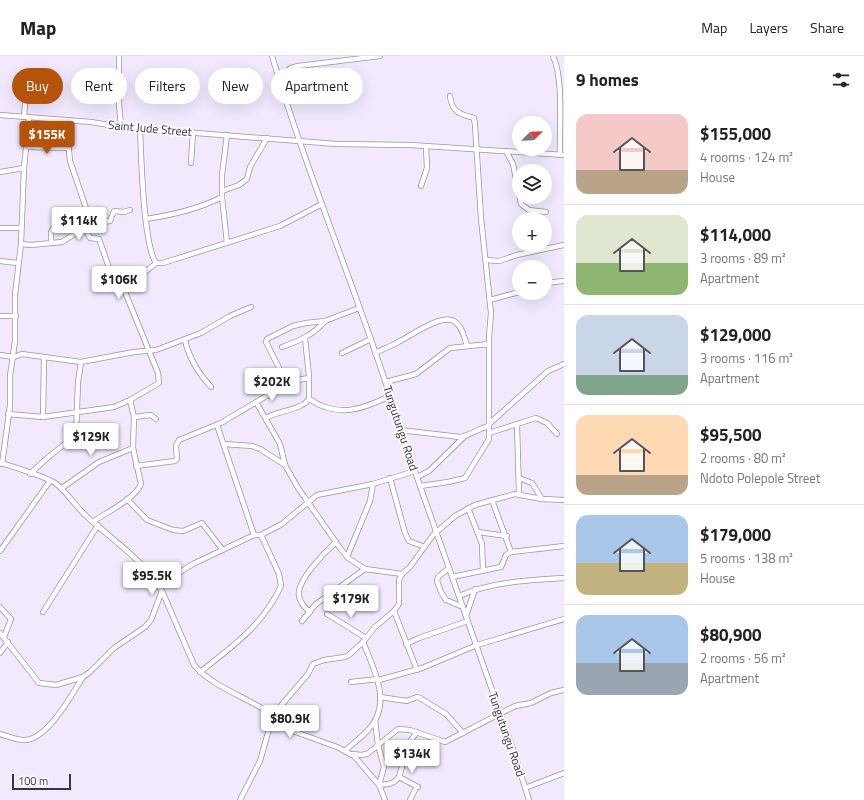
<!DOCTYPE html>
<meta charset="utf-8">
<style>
body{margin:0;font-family:"Titillium Web",sans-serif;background:#f2f2f2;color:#222;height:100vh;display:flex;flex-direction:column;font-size:15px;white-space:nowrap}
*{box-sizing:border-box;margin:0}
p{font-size:13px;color:#767676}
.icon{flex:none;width:22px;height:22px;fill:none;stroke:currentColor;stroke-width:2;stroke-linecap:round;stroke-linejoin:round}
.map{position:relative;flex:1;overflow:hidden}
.sheet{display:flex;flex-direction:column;background:#fff;width:300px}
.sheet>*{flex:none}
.guide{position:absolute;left:12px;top:12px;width:380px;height:36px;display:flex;gap:8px}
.needle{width:26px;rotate:67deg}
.tools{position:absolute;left:512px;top:60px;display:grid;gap:8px}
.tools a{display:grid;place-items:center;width:40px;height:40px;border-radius:50%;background:#fff;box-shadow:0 4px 16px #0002;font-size:20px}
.scale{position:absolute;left:12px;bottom:10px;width:59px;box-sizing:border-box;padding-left:4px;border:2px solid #39363e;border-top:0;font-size:11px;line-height:14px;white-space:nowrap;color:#39363e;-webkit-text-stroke:3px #fcfafe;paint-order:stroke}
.price{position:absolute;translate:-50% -34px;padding:0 9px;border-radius:4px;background:#fff;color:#222;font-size:13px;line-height:26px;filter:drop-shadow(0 1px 2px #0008)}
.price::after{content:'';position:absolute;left:50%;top:24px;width:12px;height:9px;margin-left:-6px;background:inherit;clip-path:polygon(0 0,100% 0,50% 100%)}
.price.on{background:#b45309;color:#fff}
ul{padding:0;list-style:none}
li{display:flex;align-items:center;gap:12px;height:100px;padding:0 12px}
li+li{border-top:1px solid #e0e0e0}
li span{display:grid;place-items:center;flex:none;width:112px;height:80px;border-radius:12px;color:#555}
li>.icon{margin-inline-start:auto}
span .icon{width:48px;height:48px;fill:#fffc;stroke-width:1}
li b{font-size:17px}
h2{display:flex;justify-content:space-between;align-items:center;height:48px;padding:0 12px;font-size:17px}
.pill{padding:0 14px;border-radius:18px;background:#fff;box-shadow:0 4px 16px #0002;font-size:14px;line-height:36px}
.pill.on{background:#b45309;color:#fff}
header{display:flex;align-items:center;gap:24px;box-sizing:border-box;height:56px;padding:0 20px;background:#fff;border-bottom:1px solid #e0e0e0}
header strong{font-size:19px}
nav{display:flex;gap:22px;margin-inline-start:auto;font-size:14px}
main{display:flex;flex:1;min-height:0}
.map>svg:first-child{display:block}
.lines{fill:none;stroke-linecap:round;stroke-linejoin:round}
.street-casing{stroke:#9b92a6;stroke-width:6}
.street{stroke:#fff;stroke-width:4.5}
.labels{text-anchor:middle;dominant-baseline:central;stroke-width:4;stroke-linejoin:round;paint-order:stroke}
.street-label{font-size:12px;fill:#39363e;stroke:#fcfafe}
</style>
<header>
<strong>Map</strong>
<nav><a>Map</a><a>Layers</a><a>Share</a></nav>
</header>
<main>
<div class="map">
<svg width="564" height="744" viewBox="0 0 564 744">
<rect width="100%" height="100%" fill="#f2e9ff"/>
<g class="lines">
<defs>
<g id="street">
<polyline points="119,0 119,48 121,71"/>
<path d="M272,0C310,128 364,251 402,379L514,696L529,744"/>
<path d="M553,0C564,24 559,71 560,99"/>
<polyline points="278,21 291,12 298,10 380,0"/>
<polyline points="0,59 91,66 121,71 336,88 410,89 564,99"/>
<polyline points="24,61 27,24"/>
<polyline points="66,64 70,105 85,149 90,168"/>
<path d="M140,71C141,98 143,188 156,207H163L280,170L322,148"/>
<polyline points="27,91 68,92"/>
<polyline points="506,95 513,108 521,148 529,154 546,156"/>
<polyline points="191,107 193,76"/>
<polyline points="0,116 24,112"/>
<polyline points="421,130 427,112 426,90"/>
<polyline points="222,135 239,129 247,123 250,111 267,82"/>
<path d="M146,163C172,159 199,153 222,141"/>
<polyline points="84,171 90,182 99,183 114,226 125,232"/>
<polyline points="0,172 21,172"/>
<polyline points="51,186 51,176 56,167"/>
<polyline points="227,187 222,141 222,119 227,79"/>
<polyline points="21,188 31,189 62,186 90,168 110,165 114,155 124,156 130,154"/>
<polyline points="486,204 499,205 517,199 564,189"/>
<polyline points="0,205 17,207"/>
<polyline points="545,227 564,225"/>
<polyline points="490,244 519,236"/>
<polyline points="0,260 16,260"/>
<path d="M185,284C189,302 199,318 211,331"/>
<path d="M282,291C299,285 313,279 325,265"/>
<polyline points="342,297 371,283"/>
<path d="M375,297C383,293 392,290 400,285C412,279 441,258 454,265C462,270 464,281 467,289"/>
<polyline points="0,299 14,301 22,298 81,306 134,296 156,294 201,277 230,260 251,251"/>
<polyline points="286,326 309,322"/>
<polyline points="386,326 416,318 450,292 489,288"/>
<path d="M309,343C338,362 361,354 390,340"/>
<polyline points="256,346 280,388 285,409 298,432 340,492 348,502 365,513 402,518"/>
<path d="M8,358L43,361L114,351L130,344L159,327L158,317L125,236C125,229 150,213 156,207"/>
<polyline points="43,361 44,302"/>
<polyline points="134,361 151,359 156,363"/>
<path d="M266,362C279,354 300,355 309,343V320L305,282"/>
<polyline points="489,368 548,315 564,308"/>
<polyline points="217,369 254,479"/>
<polyline points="517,369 519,438"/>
<path d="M400,374L460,381C469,380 479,372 489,370"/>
<polyline points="489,377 536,362 547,367 557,378"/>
<polyline points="224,388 252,390 260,393 285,409"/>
<path d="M0,407C11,410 46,421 55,427C66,435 74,448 84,458C111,483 143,503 162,535L151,564L145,571L114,592L90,616L83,621L56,629L39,627L0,577"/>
<polyline points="2,408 10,350 10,320 15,285 15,239 21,188 24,112 29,62"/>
<polyline points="136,410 175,405 177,403 176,390 179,384 221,367 285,329 286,326 266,286 267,283 293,270 306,267 325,265 359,252"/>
<polyline points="30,418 46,403 76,379 78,326 81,306"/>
<polyline points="417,421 429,415 465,380"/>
<polyline points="390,422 405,477 409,485 425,491"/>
<polyline points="519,422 532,427 542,443"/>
<path d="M420,430L448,426L465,422L489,383V281L491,257L481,162L475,69L474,62C460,58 452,57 450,40"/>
<polyline points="62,432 99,406 133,392"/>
<polyline points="127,443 147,464 173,474 183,475 202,467 222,493"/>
<polyline points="492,444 511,496"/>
<polyline points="468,452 482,488 483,515"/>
<path d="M94,465C106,457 136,442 141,428L133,392L134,361L130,344"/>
<polyline points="478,476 507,480"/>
<polyline points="0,495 50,425"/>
<polyline points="347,501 370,445 373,428"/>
<polyline points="449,512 438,521 437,525 441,536 446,544 463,551"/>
<polyline points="452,521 501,511 506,499 511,496 564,490"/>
<polyline points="159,529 193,508 254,479 261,479 282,468 317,439 373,428 415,415"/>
<path d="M162,535L194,609C212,630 241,639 263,653C273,659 280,668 290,674L337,691L354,700L379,729L385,744"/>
<path d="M459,540C492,526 528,524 564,522"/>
<polyline points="0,551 11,563 4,581"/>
<polyline points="394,555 417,614"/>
<polyline points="43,556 98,469"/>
<path d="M310,556C305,552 300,547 299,540C296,525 325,496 336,486"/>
<polyline points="327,558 366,582"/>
<polyline points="466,560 475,533"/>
<polyline points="302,565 316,548 365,513"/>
<polyline points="406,588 419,582 468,565"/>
<polyline points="0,597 8,586"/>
<path d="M200,616C233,590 263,569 281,530L279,518L261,479"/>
<polyline points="379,624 422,612 477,589 564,563"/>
<polyline points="351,626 378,623"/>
<polyline points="380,641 407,645 417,641 420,642 446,658 463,677"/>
<polyline points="375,664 378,689 384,711 379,729"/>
<path d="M0,678C7,680 16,684 24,684C47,685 72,638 83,621"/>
<path d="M345,695C352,688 361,682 368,674C393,648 374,613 363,586"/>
<polyline points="353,698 361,699 367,698 398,673 410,674 445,686 515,650 531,647 551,637 564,634"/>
<polyline points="399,721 418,731"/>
<path d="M379,729C388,728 393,729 399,721L409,687L417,676"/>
<polyline points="525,732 564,717"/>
<polyline points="240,744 260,705 273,659 308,618 313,608 324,604 345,601 350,598 363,586 375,571 394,555 399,548 399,524 402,518 410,511 433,479 455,460 475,449 515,438 542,443 564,444"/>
<polyline points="410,744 415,734"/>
</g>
</defs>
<use href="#street" class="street-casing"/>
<use href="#street" class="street"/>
</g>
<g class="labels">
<g class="street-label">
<text transform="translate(150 72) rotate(5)">Saint Jude Street</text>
<text transform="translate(401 372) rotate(72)">Tungutungu Road</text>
<text transform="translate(507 678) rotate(71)">Tungutungu Road</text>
</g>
</g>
</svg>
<div class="tools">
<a><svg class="needle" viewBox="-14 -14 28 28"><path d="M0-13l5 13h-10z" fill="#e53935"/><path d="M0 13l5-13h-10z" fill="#767676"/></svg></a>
<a><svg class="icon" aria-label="layers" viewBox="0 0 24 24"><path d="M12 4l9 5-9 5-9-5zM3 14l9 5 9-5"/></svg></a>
<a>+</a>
<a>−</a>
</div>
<div class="scale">100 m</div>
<b class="price on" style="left:47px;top:99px">$155K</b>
<b class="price" style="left:79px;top:185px">$114K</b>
<b class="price" style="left:119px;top:244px">$106K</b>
<b class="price" style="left:272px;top:346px">$202K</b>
<b class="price" style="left:91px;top:401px">$129K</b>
<b class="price" style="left:152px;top:540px">$95.5K</b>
<b class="price" style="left:351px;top:563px">$179K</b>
<b class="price" style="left:290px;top:683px">$80.9K</b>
<b class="price" style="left:412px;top:718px">$134K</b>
<div class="guide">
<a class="pill on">Buy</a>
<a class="pill">Rent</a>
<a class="pill">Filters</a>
<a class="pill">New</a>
<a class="pill">Apartment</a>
</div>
</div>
<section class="sheet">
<h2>9 homes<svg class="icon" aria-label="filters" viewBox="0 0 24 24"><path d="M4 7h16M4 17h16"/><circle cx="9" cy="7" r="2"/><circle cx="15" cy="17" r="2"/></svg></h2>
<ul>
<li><span style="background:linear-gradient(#f6c9c9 70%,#b9a48a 0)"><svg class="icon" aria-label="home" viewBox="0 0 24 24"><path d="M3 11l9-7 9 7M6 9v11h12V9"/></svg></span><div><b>$155,000</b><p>4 rooms · 124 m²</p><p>House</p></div></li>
<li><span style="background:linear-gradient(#dfe7d0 60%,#8fb573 0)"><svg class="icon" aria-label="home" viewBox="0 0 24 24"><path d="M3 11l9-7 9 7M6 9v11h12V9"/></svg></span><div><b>$114,000</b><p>3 rooms · 89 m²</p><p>Apartment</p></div></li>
<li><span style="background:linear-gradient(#c9d6e8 75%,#7fa58c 0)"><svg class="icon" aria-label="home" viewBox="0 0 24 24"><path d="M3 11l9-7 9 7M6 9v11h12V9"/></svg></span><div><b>$129,000</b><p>3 rooms · 116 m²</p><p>Apartment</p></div></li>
<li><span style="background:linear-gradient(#ffd9b3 75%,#b9a48a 0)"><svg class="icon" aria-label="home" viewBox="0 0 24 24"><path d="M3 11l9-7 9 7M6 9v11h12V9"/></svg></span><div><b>$95,500</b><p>2 rooms · 80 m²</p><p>Ndoto Polepole Street</p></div></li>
<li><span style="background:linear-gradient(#a9c7e8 60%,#c2b280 0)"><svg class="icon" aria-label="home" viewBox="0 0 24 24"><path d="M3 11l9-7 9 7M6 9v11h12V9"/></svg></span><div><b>$179,000</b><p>5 rooms · 138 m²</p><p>House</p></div></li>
<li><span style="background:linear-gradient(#a9c7e8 60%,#9aa5b1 0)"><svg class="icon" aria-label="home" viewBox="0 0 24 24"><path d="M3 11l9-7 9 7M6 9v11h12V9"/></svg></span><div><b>$80,900</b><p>2 rooms · 56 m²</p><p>Apartment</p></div></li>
</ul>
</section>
</main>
